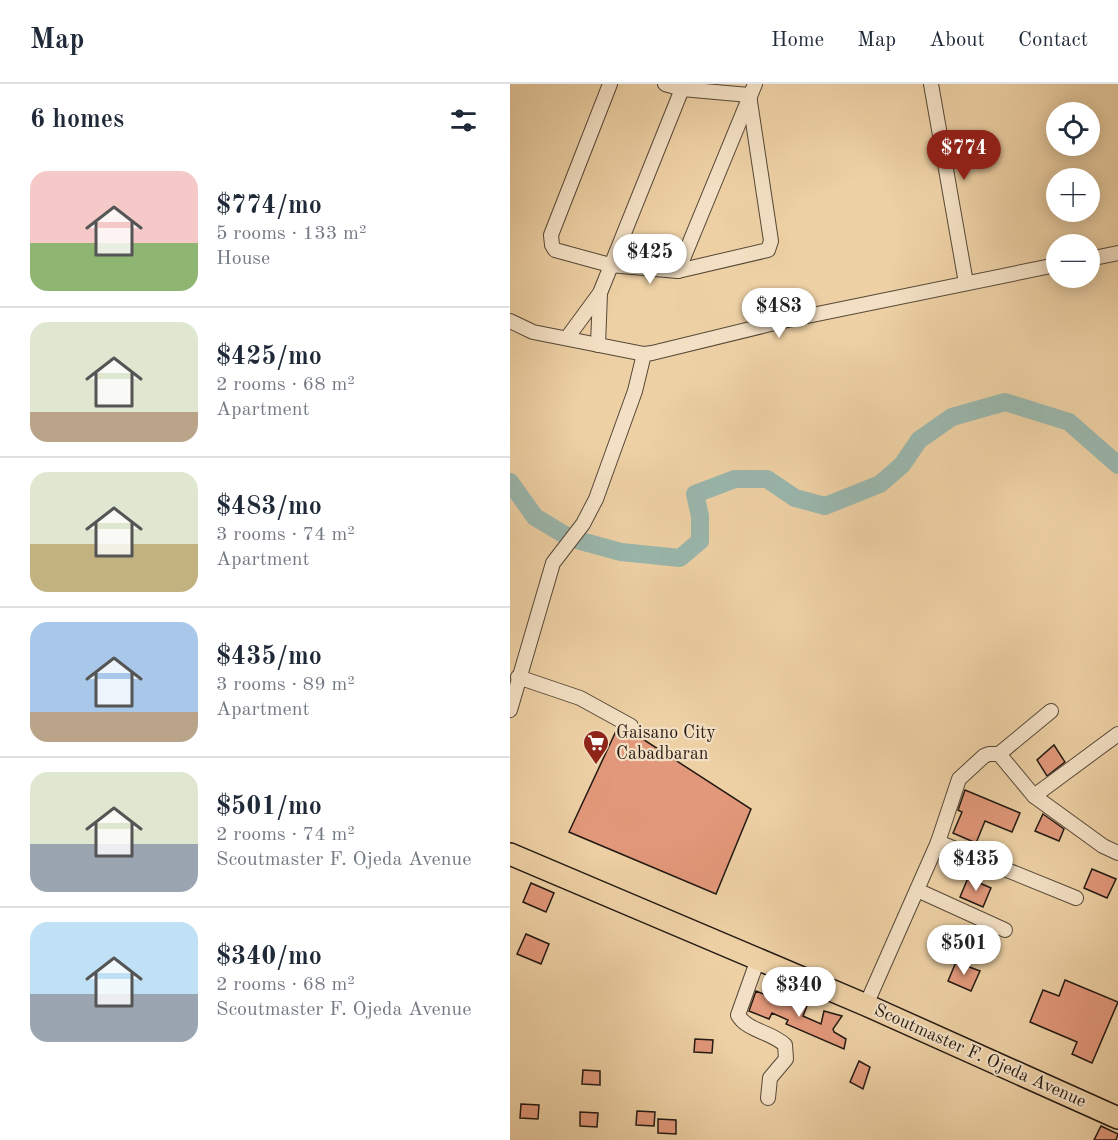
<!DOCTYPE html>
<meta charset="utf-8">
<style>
body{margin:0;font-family:"Old Standard TT",serif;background:#f2f2f3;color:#1f2937;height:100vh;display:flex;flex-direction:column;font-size:22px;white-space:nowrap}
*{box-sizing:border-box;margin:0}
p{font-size:20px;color:#747a83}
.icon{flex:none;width:33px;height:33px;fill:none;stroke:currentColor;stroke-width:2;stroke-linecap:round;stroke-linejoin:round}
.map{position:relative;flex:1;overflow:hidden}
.side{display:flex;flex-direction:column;background:#fff;width:510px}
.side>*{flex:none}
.tools{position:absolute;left:536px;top:18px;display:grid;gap:12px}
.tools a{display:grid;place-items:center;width:54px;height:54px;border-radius:50%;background:#fff;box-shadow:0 3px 15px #0003;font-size:30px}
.price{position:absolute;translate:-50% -51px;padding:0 14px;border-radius:21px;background:#fff;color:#222;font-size:20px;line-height:39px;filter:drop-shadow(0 2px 3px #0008)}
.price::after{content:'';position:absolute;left:50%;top:36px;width:18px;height:14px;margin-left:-9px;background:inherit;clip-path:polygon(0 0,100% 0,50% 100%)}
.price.active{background:#8f2418;color:#fff}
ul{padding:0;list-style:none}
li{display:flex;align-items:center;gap:18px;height:150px;padding:0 30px}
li+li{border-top:2px solid #e0e1e3}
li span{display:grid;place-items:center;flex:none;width:168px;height:120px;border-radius:18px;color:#555}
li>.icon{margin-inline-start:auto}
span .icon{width:72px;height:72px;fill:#fffc;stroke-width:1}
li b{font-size:26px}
h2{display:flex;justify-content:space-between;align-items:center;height:72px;padding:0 30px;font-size:26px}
header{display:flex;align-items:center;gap:36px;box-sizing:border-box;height:84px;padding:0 30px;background:#fff;border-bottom:2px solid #e0e1e3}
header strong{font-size:28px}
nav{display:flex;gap:33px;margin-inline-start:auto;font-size:21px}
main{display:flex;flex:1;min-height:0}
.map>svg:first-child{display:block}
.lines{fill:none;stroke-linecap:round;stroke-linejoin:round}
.river{stroke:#9ab6ac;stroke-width:18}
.building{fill:#e2987a;stroke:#231913;stroke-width:1.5}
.minor-casing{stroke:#564737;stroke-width:16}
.highway-casing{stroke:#231913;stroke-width:24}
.minor{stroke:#f3e0c4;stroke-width:14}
.highway{stroke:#edd0a4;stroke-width:21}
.labels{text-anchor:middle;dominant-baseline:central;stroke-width:4.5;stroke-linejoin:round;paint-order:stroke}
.poi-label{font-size:18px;fill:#231913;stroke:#f3e0c4;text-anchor:start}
.street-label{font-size:18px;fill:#231913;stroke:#f3e0c4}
</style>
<header>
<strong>Map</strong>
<nav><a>Home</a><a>Map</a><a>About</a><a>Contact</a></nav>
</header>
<main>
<section class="side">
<h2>6 homes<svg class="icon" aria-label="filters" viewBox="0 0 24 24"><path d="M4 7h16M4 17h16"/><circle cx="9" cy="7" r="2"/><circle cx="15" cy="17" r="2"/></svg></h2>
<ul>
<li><span style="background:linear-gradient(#f6c9c9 60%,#8fb573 0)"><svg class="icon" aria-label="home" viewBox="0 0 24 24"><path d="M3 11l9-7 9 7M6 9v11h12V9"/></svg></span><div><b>$774/mo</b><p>5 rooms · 133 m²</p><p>House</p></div></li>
<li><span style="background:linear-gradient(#dfe7d0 75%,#b9a48a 0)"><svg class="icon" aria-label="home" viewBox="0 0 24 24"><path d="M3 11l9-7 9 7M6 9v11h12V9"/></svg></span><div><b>$425/mo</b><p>2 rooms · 68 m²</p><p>Apartment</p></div></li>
<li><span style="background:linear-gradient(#dfe7d0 60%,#c2b280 0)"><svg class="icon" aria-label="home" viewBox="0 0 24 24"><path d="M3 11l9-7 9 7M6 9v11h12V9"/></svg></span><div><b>$483/mo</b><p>3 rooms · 74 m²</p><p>Apartment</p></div></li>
<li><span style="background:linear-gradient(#a9c7e8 75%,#b9a48a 0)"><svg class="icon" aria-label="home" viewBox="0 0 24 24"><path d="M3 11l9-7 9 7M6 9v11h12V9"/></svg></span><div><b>$435/mo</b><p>3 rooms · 89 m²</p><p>Apartment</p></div></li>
<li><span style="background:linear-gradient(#dfe7d0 60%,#9aa5b1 0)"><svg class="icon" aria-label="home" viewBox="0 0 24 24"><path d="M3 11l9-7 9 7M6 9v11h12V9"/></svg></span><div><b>$501/mo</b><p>2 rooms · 74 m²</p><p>Scoutmaster F. Ojeda Avenue</p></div></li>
<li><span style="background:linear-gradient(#bfe0f5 60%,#9aa5b1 0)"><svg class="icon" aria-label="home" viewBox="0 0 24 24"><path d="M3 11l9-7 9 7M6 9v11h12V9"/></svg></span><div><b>$340/mo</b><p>2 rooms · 68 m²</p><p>Scoutmaster F. Ojeda Avenue</p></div></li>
</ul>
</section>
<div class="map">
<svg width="608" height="1056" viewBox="0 0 608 1056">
<rect width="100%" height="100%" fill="#edd0a4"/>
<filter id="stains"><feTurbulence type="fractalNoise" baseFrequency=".00333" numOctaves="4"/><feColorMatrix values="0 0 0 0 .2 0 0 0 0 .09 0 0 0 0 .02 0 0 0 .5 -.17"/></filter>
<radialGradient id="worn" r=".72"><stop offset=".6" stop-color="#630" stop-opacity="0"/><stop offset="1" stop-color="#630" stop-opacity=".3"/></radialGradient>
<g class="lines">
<g class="river">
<polyline points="0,398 25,433 55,451"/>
<polyline points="67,456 111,468 170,474 190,457 190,432 185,410 225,395 257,395 285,414 315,422 370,400 392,381 409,356 442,333 495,318 559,338 608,381"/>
</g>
</g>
<g class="building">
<polygon points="107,645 117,650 125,650 241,725 206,810 59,748"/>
<polygon points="544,661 555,678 537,692 527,676"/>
<polygon points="455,706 510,729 502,748 475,737 466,759 443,749 452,728 448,726"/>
<polygon points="533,730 554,745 549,757 525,747"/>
<polygon points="582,785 606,795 597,814 574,804"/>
<polygon points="458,794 481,804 473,823 450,813"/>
<polygon points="21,799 44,809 36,828 13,818"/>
<polygon points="16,850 39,860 31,880 7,870"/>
<polygon points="446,878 470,887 461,907 438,897"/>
<polygon points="555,896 608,918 582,979 562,970 567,958 520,938 533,906 549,912"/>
<polygon points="246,907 271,917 272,915 284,921 286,917 297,922 293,932 311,940 314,927 332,932 323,945 324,948 336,955 334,965 276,940 278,936 262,929 259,935 239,927"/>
<polygon points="185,955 203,956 202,969 184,968"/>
<polygon points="349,977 360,983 353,1005 340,998"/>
<polygon points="73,986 90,987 90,1001 72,1000"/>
<polygon points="11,1020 29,1021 28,1035 10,1034"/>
<polygon points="127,1027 145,1028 144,1042 126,1041"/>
<polygon points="70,1028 88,1029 87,1043 70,1042"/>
<polygon points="148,1035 166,1036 166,1050 148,1049"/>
<polygon points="591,1042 608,1050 606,1056 584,1056"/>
</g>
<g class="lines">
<defs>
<g id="minor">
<polyline points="100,0 41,151 42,161 45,166 100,181 168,187 258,166 261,157 239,11 172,5 155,0"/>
<polyline points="421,0 456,199"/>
<polyline points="579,175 608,169"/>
<polyline points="168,187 245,0"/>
<polyline points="0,237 23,248 134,270 142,269 273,237 546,181"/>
<polyline points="57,254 90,209 172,5"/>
<polyline points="88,261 90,209"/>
<polyline points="8,593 70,614 121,642"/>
<polyline points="0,626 43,479 73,440 86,415 125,307 134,270"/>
<polyline points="489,670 541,627"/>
<polyline points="524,712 608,650"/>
<polyline points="428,758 566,814"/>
<polyline points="407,806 495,846"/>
<path d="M248,875L228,931C237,947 262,948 275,961L276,975L260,994L258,1014"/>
<polyline points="356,921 428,758 449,695 474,672 479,670 489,670 524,712 593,762 608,769"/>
</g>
<polyline id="highway" points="0,770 356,921 608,1034"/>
</defs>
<use href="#minor" class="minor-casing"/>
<use href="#highway" class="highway-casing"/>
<use href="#minor" class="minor"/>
<use href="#highway" class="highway"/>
</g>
<defs>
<symbol id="supermarket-pin" viewBox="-11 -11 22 30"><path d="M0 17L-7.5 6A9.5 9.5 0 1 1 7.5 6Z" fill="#8f2418" stroke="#f3e0c4"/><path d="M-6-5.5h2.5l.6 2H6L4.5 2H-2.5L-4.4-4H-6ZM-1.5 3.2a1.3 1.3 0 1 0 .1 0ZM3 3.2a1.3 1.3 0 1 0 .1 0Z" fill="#fff"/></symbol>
</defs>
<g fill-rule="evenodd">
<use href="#supermarket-pin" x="71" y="644" width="30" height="40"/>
</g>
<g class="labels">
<g class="poi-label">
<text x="106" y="649">Gaisano City<tspan x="106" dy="21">Cabadbaran</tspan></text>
</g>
<g class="street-label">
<text transform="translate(470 972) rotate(24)">Scoutmaster F. Ojeda Avenue</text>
</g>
</g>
<rect width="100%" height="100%" filter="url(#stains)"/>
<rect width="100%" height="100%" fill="url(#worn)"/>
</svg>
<div class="tools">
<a><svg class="icon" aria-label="locate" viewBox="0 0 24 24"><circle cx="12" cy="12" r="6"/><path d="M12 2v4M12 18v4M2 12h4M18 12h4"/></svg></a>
<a>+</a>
<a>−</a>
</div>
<b class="price active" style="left:454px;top:97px">$774</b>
<b class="price" style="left:140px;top:201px">$425</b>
<b class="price" style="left:269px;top:255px">$483</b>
<b class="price" style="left:466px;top:808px">$435</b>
<b class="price" style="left:454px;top:892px">$501</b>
<b class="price" style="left:289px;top:934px">$340</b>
</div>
</main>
